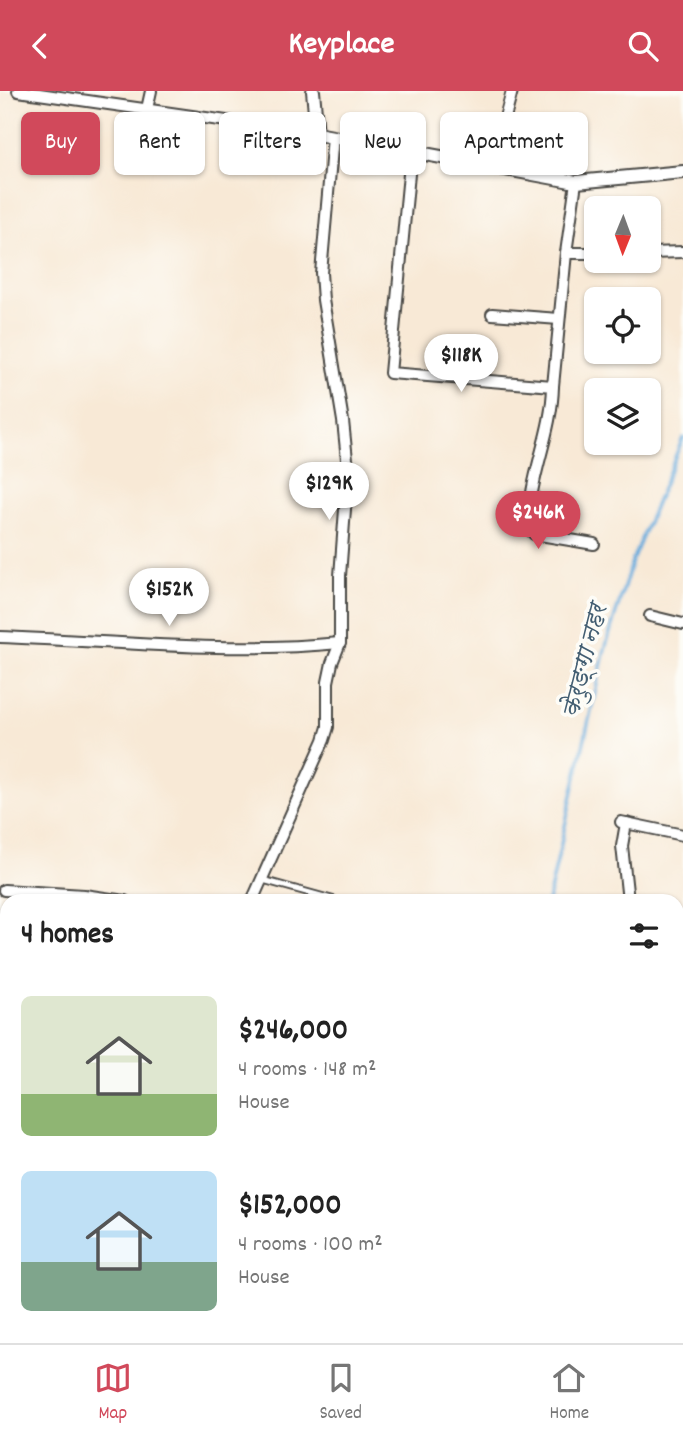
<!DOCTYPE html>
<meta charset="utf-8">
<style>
body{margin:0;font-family:Dekko,"Playpen Sans Deva",sans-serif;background:#f2f2f2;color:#222;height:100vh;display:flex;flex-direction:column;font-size:26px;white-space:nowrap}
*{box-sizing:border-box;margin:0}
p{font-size:23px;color:#767676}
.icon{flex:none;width:38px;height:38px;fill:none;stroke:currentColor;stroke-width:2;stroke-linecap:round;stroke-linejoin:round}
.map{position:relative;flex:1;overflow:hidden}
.details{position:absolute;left:0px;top:803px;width:684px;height:450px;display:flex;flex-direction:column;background:#fff;border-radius:21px 21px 0 0;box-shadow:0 2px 5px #0004}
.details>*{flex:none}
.top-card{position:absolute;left:21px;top:21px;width:642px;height:63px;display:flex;gap:14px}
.needle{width:46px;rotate:181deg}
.buttons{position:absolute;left:584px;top:105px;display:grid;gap:14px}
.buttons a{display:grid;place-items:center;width:77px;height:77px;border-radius:10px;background:#fff;box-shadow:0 2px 5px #0004;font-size:35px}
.price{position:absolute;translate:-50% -60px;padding:0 16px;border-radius:24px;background:#fff;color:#222;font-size:23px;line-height:46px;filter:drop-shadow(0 2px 4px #0008)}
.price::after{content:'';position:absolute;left:50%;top:42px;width:21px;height:16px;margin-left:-10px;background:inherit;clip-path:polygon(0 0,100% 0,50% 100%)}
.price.active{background:#d1495b;color:#fff}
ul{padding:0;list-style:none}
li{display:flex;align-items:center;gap:21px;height:175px;padding:0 21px}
li span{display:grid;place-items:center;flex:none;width:196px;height:140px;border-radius:10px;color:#555}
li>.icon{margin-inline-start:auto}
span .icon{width:84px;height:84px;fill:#fffc;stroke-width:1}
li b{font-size:30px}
h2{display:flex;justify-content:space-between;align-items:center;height:84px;padding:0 21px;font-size:30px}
.tag{padding:0 24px;border-radius:10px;background:#fff;box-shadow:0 2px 5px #0004;font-size:24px;line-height:63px}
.tag.active{background:#d1495b;color:#fff}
header{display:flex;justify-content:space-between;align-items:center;height:91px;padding:0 21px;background:#d1495b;color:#fff;font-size:32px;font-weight:700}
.tabs{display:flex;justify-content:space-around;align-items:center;height:98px;border-top:2px solid #e0e0e0;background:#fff;font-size:19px;color:#767676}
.tabs a{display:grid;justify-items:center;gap:4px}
.tabs .active{color:#d1495b}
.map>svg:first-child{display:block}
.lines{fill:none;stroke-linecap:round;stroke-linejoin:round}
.stream{stroke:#67abdc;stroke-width:3.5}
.service-casing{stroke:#4a4845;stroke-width:9}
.minor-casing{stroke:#4a4845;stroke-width:14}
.tertiary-casing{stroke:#4a4845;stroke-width:16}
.service{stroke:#fff;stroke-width:5}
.minor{stroke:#fff;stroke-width:10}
.tertiary{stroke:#fff;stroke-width:12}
.labels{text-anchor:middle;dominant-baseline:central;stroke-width:7;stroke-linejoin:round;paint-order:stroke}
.water-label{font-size:24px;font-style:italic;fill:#435e72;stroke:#fdfcf7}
</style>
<header><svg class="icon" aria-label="back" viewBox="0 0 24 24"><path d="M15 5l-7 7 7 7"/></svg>Keyplace<svg class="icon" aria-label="search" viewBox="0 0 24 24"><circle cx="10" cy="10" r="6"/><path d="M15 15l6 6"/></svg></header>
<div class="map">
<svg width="683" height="1252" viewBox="0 0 683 1252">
<rect width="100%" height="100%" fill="#fdfcf7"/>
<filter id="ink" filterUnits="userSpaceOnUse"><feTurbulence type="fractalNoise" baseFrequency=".0143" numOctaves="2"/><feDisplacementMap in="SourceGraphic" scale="14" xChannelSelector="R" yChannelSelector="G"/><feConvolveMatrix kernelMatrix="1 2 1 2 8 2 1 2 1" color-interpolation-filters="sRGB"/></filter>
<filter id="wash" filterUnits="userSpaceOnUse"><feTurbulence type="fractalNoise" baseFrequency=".00686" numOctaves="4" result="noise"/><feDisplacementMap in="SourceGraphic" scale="28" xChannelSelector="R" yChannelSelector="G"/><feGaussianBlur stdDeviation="1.57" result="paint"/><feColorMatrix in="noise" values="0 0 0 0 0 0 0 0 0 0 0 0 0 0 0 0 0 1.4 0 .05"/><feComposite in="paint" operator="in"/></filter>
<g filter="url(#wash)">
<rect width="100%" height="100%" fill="#f8e9d6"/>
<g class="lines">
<g class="stream">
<polyline points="548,810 605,558 632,470 683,347"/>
<polyline points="300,1252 301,1246"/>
</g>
</g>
</g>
<g filter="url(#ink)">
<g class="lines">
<defs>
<polyline id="service" points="263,789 339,810"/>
<g id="minor">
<polyline points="18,0 317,43"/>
<polyline points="147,18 151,0"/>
<polyline points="411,62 390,282 553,295 566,162 576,91"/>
<polyline points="492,77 512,0"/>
<polyline points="566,162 597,162"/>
<polyline points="649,162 683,161"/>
<polyline points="492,223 559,228"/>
<path d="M553,295C552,345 528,386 529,437L534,443L594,453"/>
<polyline points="650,525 683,533"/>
<path d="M0,546C112,550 228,563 340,552"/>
<polyline points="621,731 683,744"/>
<polyline points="626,732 622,755 628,810"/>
<polyline points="4,799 84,804 125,810"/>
<polyline points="252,810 324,649 328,636 328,591 332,572 340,552 340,485 348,378 343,330 323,209 321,182 333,46"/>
<polyline points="0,857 7,858"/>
<polyline points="677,980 683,979"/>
<polyline points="677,1071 683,1070"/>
<polyline points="677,1180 683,1179"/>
<polyline points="181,1246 183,1252"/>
<polyline points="93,1252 95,1246"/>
<polyline points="390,1252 394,1246"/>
</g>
<polyline id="tertiary" points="313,0 317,43 576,91 683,81"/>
</defs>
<use href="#service" class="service-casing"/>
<use href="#minor" class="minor-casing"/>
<use href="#tertiary" class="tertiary-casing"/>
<use href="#service" class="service"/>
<use href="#minor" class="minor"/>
<use href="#tertiary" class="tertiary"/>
</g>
</g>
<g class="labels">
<g class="water-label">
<text transform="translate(586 570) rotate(-76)">केेरुङ्गा नहर</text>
</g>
</g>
</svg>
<div class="buttons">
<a><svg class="needle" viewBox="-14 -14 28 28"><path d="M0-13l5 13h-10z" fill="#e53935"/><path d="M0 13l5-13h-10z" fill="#767676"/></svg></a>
<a><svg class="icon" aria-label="locate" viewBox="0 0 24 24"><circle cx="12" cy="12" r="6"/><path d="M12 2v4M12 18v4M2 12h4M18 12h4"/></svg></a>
<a><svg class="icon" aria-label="layers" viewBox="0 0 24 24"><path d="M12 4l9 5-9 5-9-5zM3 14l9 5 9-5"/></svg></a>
</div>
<b class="price" style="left:461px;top:303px">$118K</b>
<b class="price" style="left:329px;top:431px">$129K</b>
<b class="price active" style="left:538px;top:460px">$246K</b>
<b class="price" style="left:169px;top:537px">$152K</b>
<div class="top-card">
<a class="tag active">Buy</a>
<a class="tag">Rent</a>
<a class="tag">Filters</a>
<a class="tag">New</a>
<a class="tag">Apartment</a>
</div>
<section class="details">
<h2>4 homes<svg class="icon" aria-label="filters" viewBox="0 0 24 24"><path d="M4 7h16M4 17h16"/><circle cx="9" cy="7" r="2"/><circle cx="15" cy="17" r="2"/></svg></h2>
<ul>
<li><span style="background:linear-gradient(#dfe7d0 70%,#8fb573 0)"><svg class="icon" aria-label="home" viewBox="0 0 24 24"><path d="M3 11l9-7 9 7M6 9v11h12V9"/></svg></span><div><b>$246,000</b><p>4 rooms · 148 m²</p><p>House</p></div></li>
<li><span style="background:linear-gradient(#bfe0f5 65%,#7fa58c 0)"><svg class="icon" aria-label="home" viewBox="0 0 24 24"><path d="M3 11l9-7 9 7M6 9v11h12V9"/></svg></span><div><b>$152,000</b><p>4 rooms · 100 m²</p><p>House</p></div></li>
</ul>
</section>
</div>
<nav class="tabs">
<a class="active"><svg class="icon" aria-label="map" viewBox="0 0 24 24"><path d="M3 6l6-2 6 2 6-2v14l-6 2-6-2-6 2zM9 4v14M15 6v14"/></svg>Map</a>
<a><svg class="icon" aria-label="saved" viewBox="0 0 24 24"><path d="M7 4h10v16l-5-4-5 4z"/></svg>Saved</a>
<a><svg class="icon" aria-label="home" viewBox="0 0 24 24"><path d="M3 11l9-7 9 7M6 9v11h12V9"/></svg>Home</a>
</nav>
